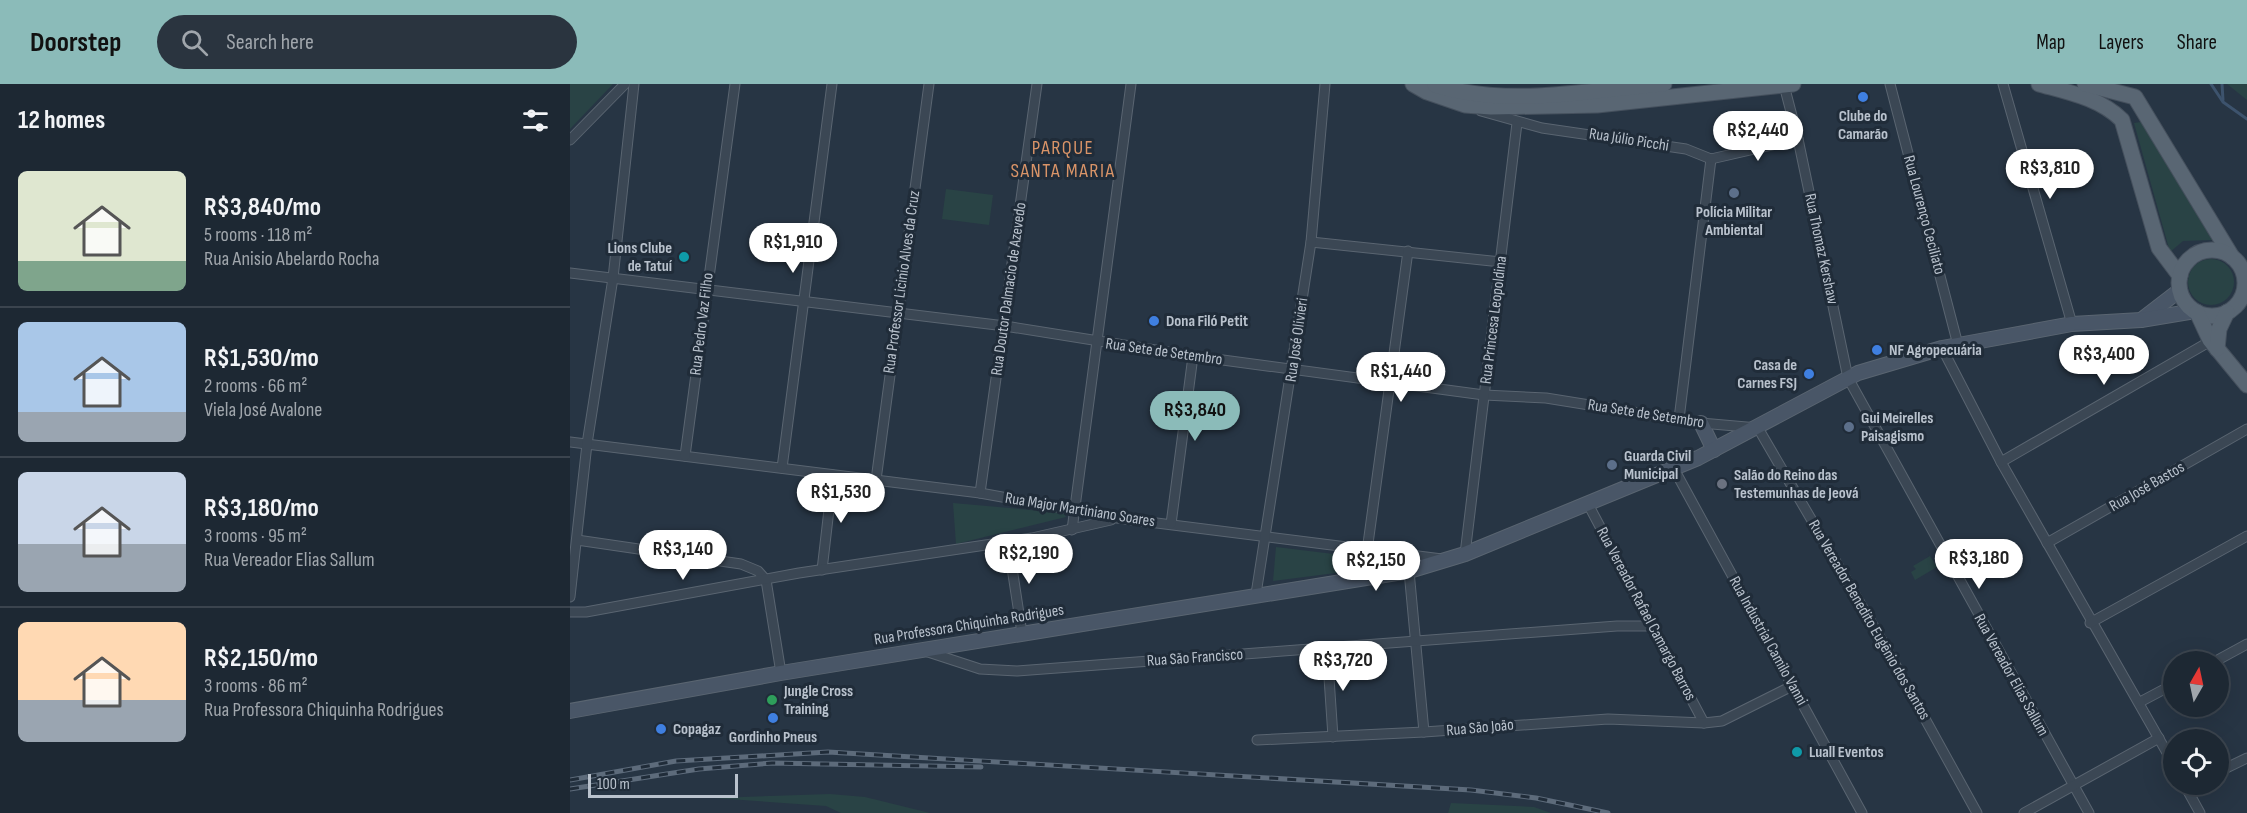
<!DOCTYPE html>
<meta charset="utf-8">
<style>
body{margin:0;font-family:"Sofia Sans Condensed",sans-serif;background:#2a343f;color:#f1f3f6;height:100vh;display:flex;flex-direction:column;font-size:22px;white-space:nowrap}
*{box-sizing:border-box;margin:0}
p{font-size:20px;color:#a0a6ac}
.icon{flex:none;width:33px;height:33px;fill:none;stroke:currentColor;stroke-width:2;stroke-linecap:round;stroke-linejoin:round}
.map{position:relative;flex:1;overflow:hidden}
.panel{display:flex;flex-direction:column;background:#1d2833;width:570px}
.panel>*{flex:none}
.needle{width:39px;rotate:9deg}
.tools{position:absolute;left:1593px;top:567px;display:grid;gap:12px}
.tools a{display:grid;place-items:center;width:66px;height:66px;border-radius:50%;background:#1d2833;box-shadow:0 6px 24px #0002,0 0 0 2px #3b444e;font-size:30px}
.scale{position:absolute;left:18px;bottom:15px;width:150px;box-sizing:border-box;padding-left:6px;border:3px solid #b9c2cd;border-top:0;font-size:16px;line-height:21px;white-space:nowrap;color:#b9c2cd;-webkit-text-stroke:4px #202c39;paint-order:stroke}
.price{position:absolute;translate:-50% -51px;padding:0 14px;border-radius:21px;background:#fff;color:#222;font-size:20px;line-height:39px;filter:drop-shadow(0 2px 3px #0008)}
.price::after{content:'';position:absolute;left:50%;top:36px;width:18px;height:14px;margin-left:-9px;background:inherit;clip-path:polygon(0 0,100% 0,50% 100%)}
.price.current{background:#8bbbb9;color:#111}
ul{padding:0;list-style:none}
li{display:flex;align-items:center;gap:18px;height:150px;padding:0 18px}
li+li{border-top:2px solid #3b444e}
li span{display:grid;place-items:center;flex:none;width:168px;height:120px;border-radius:9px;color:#555}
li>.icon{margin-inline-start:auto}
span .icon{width:72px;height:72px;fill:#fffc;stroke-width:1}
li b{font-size:26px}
h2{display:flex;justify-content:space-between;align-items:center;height:72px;padding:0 18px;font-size:26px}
header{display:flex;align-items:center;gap:36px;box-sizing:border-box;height:84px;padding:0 30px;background:#8bbbb9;color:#111}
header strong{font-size:28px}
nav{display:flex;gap:33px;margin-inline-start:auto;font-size:21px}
.search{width:420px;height:54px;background:#2a343f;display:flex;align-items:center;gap:15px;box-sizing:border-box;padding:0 21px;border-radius:33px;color:#a0a6ac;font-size:22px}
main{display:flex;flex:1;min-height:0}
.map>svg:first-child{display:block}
.green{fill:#294345}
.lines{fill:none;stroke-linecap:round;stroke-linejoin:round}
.stream{stroke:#3d536d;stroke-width:3}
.minor-casing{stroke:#5a6571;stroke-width:11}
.secondary-casing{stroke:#5a6571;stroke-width:16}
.primary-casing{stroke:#45505d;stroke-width:17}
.minor{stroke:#3b4754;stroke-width:9}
.secondary{stroke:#495667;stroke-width:14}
.primary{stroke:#596673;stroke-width:15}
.rail-casing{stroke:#5d6b7b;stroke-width:5}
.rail{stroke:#202c39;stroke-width:3;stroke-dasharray:9;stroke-linecap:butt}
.shop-dot{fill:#3f7fe0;stroke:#202c39;stroke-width:2}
.service-dot{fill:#5c6f8a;stroke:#202c39;stroke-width:2}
.culture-dot{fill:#0f9aa8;stroke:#202c39;stroke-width:2}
.worship-dot{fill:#6b7280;stroke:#202c39;stroke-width:2}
.leisure-dot{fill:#2e9e5b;stroke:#202c39;stroke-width:2}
.labels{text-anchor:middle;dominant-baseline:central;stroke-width:6;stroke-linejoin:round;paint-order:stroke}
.poi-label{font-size:16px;font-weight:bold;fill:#b9c2cd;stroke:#202c39;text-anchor:start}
.street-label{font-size:16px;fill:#b9c2cd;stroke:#202c39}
.quarter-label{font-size:20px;letter-spacing:1.5px;fill:#d99468;stroke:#202c39}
</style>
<header>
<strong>Doorstep</strong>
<div class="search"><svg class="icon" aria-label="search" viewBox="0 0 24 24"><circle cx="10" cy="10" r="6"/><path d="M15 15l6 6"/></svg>Search here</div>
<nav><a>Map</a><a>Layers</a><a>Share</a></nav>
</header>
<main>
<section class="panel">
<h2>12 homes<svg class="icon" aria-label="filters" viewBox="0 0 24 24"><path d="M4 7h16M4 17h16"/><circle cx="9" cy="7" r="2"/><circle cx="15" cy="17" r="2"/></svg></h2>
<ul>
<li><span style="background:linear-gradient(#dfe7d0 75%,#7fa58c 0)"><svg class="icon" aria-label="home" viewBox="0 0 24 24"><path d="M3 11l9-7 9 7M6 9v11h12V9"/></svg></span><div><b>R$3,840/mo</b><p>5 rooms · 118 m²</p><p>Rua Anisio Abelardo Rocha</p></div></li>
<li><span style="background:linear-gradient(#a9c7e8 75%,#9aa5b1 0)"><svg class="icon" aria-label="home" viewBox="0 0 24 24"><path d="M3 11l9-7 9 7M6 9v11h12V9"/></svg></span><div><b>R$1,530/mo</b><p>2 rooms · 66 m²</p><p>Viela José Avalone</p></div></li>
<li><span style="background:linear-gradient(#c9d6e8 60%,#9aa5b1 0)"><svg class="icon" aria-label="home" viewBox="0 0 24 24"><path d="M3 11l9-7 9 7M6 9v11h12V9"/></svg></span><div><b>R$3,180/mo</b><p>3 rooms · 95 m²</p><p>Rua Vereador Elias Sallum</p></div></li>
<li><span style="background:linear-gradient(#ffd9b3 65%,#9aa5b1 0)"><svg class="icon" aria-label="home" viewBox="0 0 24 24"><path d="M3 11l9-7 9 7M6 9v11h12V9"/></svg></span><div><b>R$2,150/mo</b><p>3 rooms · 86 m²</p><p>Rua Professora Chiquinha Rodrigues</p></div></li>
</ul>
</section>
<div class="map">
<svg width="1677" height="729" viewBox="0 0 1677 729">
<rect width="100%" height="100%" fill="#273544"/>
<g class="green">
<polygon points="0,0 43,0 0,45"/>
<polygon points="1657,0 1677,0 1677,16"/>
<polygon points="1571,38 1642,156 1613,157 1600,168 1564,39"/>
<polygon points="376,105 423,111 419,141 372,135"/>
<circle cx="1641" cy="198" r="23"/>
<polygon points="383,419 494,429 496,433 386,460"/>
<polygon points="706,463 821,477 820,482 703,497"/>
<polygon points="1360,472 1367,483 1345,496 1341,488 1346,485 1343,482"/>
<polygon points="260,710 295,713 360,729 271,729 256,722 144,714"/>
<polygon points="881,719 964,723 981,729 878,729"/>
</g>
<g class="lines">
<g class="stream">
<polyline points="1641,0 1653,18 1677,35"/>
<polyline points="1652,0 1653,16"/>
</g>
<defs>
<g id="minor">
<polyline points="1320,0 1388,261"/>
<polyline points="1433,0 1502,240"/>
<polyline points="1214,1 1228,55 1278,294 1519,729"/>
<polyline points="911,27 972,44 1116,65 1141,75 1109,335"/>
<polyline points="0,56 55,0"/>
<polyline points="1141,75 1228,55"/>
<polyline points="741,158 931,178"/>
<polyline points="0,189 435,242 623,272 914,311 976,314 1131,339 1188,344 1311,555 1407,729"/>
<polyline points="1372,264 1431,378 1604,681"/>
<polyline points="0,358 410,409 547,434 872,475"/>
<polyline points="115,372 165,0"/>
<polyline points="1431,378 1644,255"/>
<polyline points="212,384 262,0"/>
<polyline points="1104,385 1292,729"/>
<polyline points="306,396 359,0"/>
<polyline points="410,409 467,0"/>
<polyline points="1018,420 1134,639"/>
<polyline points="601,440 623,272"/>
<polyline points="502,446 561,0"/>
<polyline points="7,456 171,480 188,487 196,496 211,589"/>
<polyline points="438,458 452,549"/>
<polyline points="1477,459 1677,345"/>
<polyline points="797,467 838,167"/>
<polyline points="895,470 947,39"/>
<polyline points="252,486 263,391"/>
<polyline points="839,487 854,648"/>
<polyline points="686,510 741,158 755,0"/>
<polyline points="0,513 17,360 43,194 64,0"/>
<polyline points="0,528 16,528 229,489 462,454 541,436"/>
<polyline points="1520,539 1677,452"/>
<polyline points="757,564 763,653"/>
<polyline points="355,567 410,585 447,587 1047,542 1080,542"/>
<polyline points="1644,578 1677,560"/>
<polyline points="1570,618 1604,600"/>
<polyline points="687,656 854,648 1038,635 1134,639 1152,637 1222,602"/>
<polyline points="1648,688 1677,674"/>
<polyline points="1614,700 1630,729"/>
<polyline points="1454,729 1589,654"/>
</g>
<g id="secondary">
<polyline points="1571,236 1610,206"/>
<polyline points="1131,339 1144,366"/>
<polyline points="0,627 211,589 839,487 895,470 1128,374 1288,289 1372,264 1502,240 1571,236 1625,227"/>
</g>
<g id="primary">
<polyline points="843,0 857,8 895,21 921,23 1027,21 1223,0"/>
<path d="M1469,0C1498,8 1530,14 1552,36L1589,164L1610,192"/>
<polyline points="1515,0 1565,13 1662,173"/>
<path d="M865,1C940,24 1018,6 1094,0"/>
<circle cx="1642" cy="199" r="33"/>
<polyline points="1627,228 1640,256 1677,301"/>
<polyline points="1647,265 1649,245 1657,228"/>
</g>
</defs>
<use href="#minor" class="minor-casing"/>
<use href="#secondary" class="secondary-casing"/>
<use href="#primary" class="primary-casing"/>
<use href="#minor" class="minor"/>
<use href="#secondary" class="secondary"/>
<use href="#primary" class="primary"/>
<defs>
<g id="rail">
<polyline points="0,696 106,677 258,668 901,706 966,714 1038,729"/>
<polyline points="0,705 129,685 202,679 411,683"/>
</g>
</defs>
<use href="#rail" class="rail-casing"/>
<use href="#rail" class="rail"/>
</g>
<g class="shop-dot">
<circle cx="1293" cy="13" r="6"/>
<circle cx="584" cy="237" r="6"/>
<circle cx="1307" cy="266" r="6"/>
<circle cx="1239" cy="290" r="6"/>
<circle cx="203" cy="634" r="6"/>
<circle cx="91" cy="645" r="6"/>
</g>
<g class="service-dot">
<circle cx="1164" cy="109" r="6"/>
<circle cx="1279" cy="343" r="6"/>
<circle cx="1042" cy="381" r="6"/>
</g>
<g class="culture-dot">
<circle cx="114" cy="173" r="6"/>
<circle cx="1227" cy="668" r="6"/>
</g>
<circle class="worship-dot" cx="1152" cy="400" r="6"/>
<circle class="leisure-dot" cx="202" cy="616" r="6"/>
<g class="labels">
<g class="poi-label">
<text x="1293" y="32" text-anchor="middle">Clube do<tspan x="1293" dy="18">Camarão</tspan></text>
<text x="1164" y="128" text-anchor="middle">Polícia Militar<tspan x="1164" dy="18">Ambiental</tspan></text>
<text x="102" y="164" text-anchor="end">Lions Clube<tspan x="102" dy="18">de Tatuí</tspan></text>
<text x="596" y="237">Dona Filó Petit</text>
<text x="1319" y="266">NF Agropecuária</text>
<text x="1227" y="281" text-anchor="end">Casa de<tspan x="1227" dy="18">Carnes FSJ</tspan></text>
<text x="1291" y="334">Gui Meirelles<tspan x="1291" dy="18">Paisagismo</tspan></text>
<text x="1054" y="372">Guarda Civil<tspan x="1054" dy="18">Municipal</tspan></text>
<text x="1164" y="391">Salão do Reino das<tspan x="1164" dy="18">Testemunhas de Jeová</tspan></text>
<text x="214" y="607">Jungle Cross<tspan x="214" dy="18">Training</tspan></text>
<text x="103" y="645">Copagaz</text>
<text x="203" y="653" text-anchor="middle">Gordinho Pneus</text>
<text x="1239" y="668">Luall Eventos</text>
</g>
<g class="street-label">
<text transform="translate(1059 56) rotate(9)">Rua Júlio Picchi</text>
<text transform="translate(1354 131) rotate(75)">Rua Lourenço Ceciliato</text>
<text transform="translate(1251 165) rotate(78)">Rua Thomaz Kershaw</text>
<text transform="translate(332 198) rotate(-82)">Rua Professor Licinio Alves da Cruz</text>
<text transform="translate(439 205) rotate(-82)">Rua Doutor Dalmacio de Azevedo</text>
<text transform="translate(924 236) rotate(-83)">Rua Princesa Leopoldina</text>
<text transform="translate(132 240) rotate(-83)">Rua Pedro Vaz Filho</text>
<text transform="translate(727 256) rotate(-82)">Rua José Olivieri</text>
<text transform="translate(594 268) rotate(8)">Rua Sete de Setembro</text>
<text transform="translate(1076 330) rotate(9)">Rua Sete de Setembro</text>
<text transform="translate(1577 403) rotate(-30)">Rua José Bastos</text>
<text transform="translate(510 426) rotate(9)">Rua Major Martiniano Soares</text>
<text transform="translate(1076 530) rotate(62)">Rua Vereador Rafael Camargo Barros</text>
<text transform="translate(1299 536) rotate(60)">Rua Vereador Benedito Eugênio dos Santos</text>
<text transform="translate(399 541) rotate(-9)">Rua Professora Chiquinha Rodrigues</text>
<text transform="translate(1198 557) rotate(61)">Rua Industrial Camilo Vanni</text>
<text transform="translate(625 574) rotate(-4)">Rua São Francisco</text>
<text transform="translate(1441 591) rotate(61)">Rua Vereador Elias Sallum</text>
<text transform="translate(910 644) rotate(-5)">Rua São João</text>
</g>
<g class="quarter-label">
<text x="493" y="64">PARQUE<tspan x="493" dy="23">SANTA MARIA</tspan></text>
</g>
</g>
</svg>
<div class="tools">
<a><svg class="needle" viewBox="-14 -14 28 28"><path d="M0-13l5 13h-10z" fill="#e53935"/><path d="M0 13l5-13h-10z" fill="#a0a6ac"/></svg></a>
<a><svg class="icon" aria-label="locate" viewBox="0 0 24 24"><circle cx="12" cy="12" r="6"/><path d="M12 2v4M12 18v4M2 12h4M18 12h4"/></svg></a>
</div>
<div class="scale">100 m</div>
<b class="price" style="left:1188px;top:78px">R$2,440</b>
<b class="price" style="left:1480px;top:116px">R$3,810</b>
<b class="price" style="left:223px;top:190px">R$1,910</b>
<b class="price" style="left:1534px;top:302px">R$3,400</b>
<b class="price" style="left:831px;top:319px">R$1,440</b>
<b class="price current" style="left:625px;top:358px">R$3,840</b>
<b class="price" style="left:271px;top:440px">R$1,530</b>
<b class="price" style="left:113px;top:497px">R$3,140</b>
<b class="price" style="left:459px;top:501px">R$2,190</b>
<b class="price" style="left:1409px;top:506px">R$3,180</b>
<b class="price" style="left:806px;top:508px">R$2,150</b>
<b class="price" style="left:773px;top:608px">R$3,720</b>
</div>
</main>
